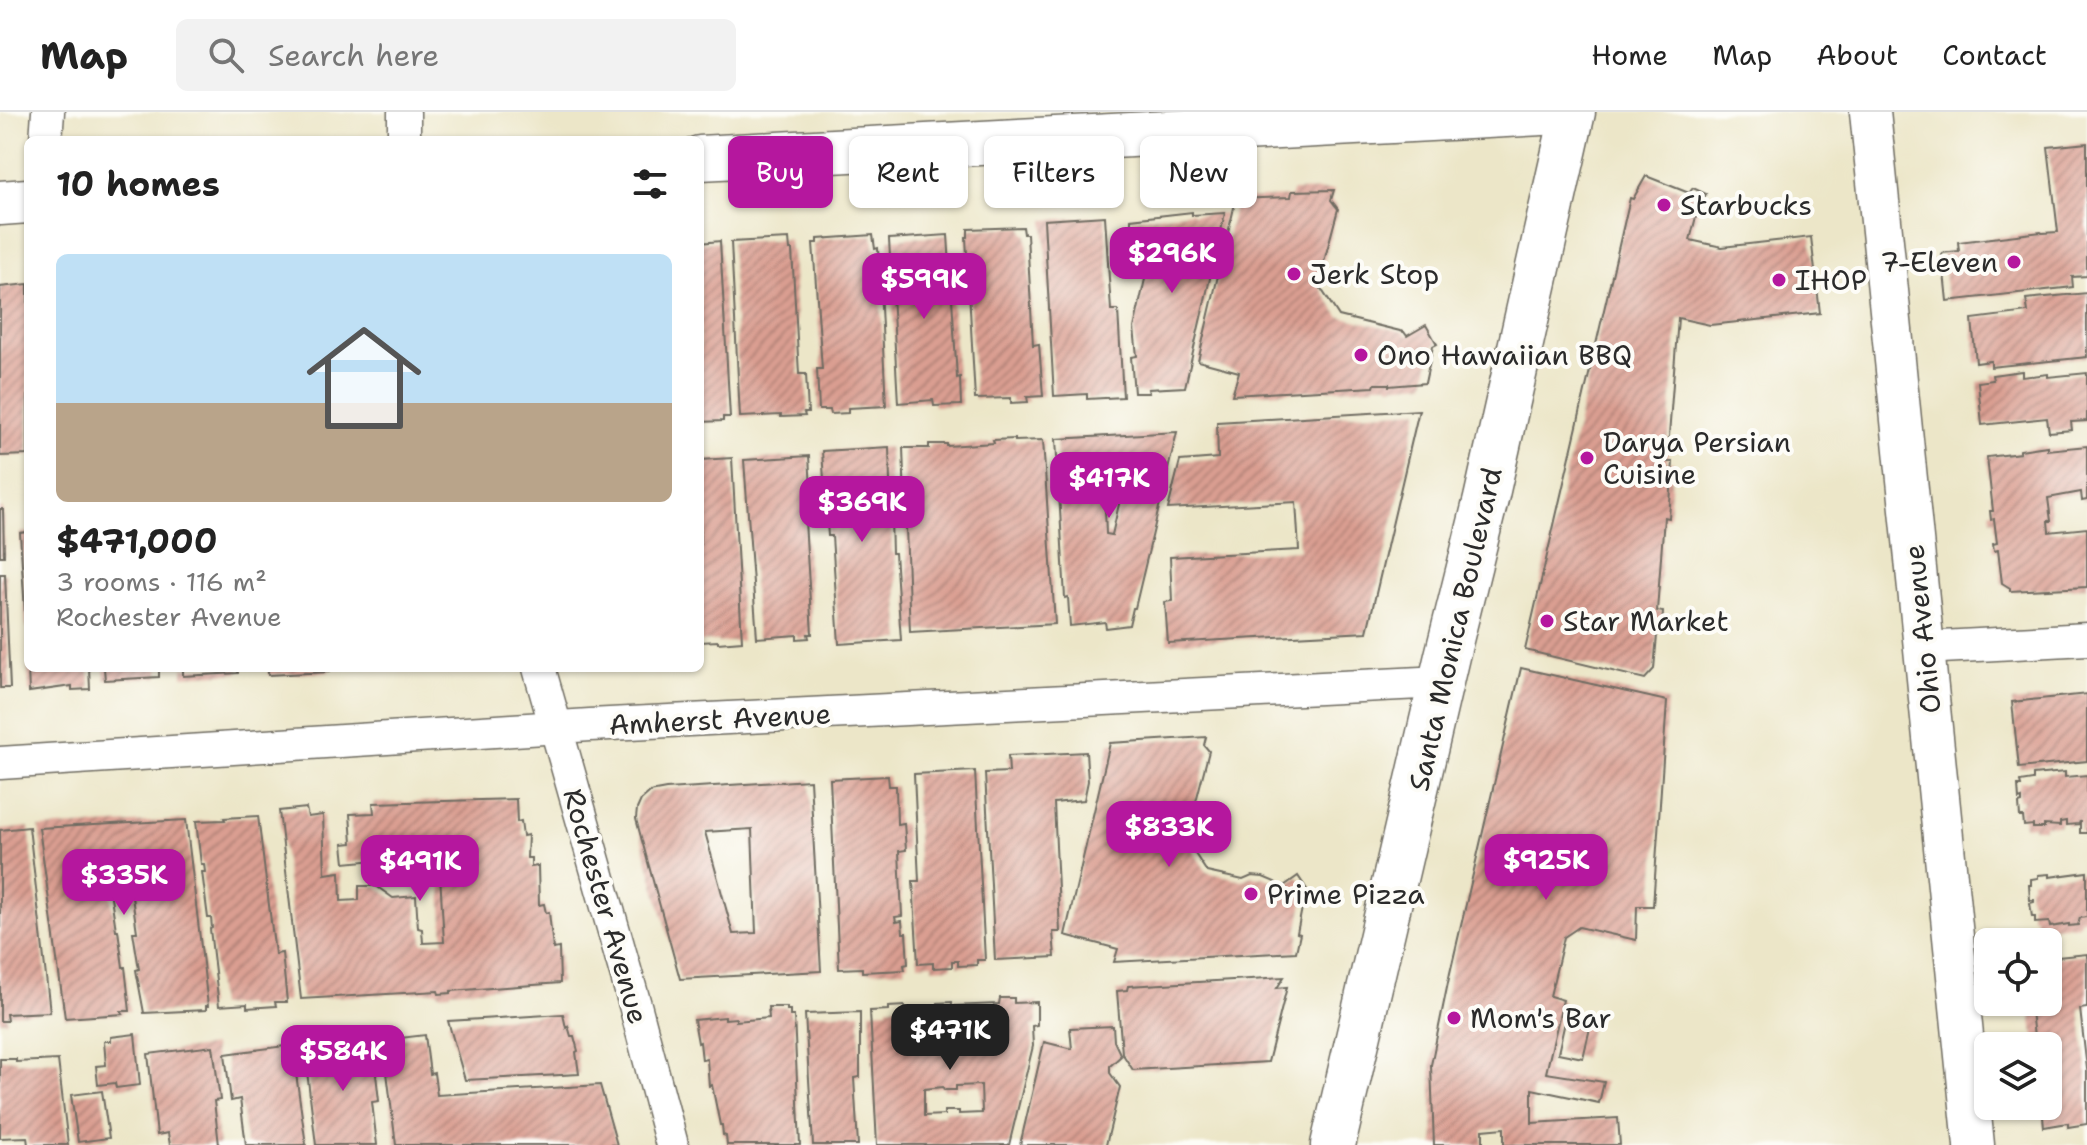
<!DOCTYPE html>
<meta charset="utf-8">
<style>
body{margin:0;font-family:"Shantell Sans",sans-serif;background:#f2f2f2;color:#222;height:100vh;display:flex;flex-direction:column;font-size:30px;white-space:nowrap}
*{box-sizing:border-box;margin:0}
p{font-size:26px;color:#767676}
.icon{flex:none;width:44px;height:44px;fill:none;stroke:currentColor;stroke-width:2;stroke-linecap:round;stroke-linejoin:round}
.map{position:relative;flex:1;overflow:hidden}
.drawer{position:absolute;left:24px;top:24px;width:680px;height:536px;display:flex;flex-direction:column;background:#fff;border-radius:12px;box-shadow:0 2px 6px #0004}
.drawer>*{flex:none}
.hud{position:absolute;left:728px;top:24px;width:760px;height:72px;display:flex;gap:16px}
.buttons{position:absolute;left:1974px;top:816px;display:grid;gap:16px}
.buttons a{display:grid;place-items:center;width:88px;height:88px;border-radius:12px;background:#fff;box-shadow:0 2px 6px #0004;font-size:40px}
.price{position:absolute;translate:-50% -68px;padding:0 18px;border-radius:16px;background:#b5179e;color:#fff;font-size:26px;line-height:52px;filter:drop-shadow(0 2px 4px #0008)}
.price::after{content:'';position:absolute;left:50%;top:48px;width:24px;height:18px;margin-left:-12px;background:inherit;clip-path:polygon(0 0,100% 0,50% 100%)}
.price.selected{background:#222;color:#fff}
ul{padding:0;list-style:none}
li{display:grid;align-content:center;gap:16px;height:424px;padding:0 32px}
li+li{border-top:2px solid #e0e0e0}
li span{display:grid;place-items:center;height:248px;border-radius:12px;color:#555}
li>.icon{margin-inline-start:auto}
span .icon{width:144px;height:144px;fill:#fffc;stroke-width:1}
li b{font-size:34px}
h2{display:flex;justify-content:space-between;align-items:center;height:96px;padding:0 32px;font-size:34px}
.chip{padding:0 28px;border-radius:12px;background:#fff;box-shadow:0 2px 6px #0004;font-size:28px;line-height:72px}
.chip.selected{background:#b5179e;color:#fff}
header{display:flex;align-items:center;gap:48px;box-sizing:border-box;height:112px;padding:0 40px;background:#fff;border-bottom:2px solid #e0e0e0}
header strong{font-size:38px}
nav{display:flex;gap:44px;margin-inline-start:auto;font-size:28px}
.search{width:560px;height:72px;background:#f2f2f2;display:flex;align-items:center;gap:20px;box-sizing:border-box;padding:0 28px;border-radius:12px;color:#767676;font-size:30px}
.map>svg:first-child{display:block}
.building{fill:url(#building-hatch);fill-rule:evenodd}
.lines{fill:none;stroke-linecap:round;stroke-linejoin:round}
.minor-casing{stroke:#6f6c62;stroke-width:35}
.tertiary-casing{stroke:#6f6c62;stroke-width:43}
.secondary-casing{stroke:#6f6c62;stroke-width:47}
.primary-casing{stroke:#6f6c62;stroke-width:47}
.minor{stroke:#fff;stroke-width:32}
.tertiary{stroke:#fff;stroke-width:40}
.secondary{stroke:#fff;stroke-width:44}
.primary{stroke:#fff;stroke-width:44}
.poi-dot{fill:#b5179e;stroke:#fdfcf7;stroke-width:3}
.labels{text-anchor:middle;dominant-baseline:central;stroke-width:8;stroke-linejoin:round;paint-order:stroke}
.poi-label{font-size:28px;fill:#2b2b2b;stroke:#fdfcf7;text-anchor:start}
.street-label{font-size:28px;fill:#2b2b2b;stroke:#fdfcf7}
</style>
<header>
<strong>Map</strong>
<div class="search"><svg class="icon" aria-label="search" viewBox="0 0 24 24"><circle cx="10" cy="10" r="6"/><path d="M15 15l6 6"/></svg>Search here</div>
<nav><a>Home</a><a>Map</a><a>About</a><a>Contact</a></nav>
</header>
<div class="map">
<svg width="2087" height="1033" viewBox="0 0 2087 1033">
<defs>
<pattern id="building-hatch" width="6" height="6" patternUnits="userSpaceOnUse" patternTransform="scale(2)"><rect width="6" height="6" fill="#da9e91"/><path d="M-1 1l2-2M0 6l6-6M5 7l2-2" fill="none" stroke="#b18177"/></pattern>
</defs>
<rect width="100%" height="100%" fill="#fdfcf7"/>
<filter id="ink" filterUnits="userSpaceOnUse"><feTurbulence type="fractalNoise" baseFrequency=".0125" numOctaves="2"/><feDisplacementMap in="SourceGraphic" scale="16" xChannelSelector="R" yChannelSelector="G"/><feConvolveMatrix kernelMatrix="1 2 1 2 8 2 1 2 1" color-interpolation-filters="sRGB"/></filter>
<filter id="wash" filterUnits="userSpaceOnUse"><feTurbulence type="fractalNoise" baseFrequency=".006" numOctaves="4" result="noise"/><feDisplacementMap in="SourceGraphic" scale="32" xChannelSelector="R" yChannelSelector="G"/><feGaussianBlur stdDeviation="1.8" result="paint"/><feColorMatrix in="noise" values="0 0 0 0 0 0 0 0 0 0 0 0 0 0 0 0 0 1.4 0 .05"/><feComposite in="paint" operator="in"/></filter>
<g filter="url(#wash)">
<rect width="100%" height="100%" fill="#ece6c8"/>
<g id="blocks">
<g class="building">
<polygon points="2087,31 2087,164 2072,165 2073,175 1947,189 1942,141 1959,139 1958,130 2041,120 2042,121 2058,120 2048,35"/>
<polygon points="1646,64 1689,81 1693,76 1706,82 1698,97 1690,128 1722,135 1811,125 1820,201 1710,213 1678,206 1667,350 1673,350 1669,406 1664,405 1657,499 1663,500 1662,513 1658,512 1654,557 1645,567 1525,538 1630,86 1633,87"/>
<polygon points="1334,78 1331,88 1338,97 1318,172 1339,204 1404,220 1407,224 1426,213 1437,232 1433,234 1425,271 1389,274 1389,272 1375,272 1374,275 1232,283 1239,260 1198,249 1236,87 1291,85 1292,79"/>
<polygon points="1192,100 1192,103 1225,101 1185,275 1148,277 1149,281 1134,281 1131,245 1137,244 1134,216 1152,136 1131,137 1131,107"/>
<polygon points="1105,104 1111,198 1118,198 1123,285 1087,287 1087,282 1054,284 1044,108"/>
<polygon points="1023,115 1024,122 1027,122 1033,233 1039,232 1043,284 1027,285 1028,290 1011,291 1011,286 975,287 966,125 968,125 968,117"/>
<polygon points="873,123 875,137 878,136 886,294 848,296 848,301 831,302 830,298 819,298 817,257 822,257 813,131 818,131 818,127"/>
<polygon points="948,123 957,266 960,265 961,293 934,294 933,288 898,291 889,127"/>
<polygon points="789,127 790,138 792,138 799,262 806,262 808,301 804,301 805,304 781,305 781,303 740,305 731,130"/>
<polygon points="720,129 730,305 723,305 723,309 700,310 700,131"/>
<polygon points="28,172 28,343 0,344 0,175"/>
<polygon points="2087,181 2087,245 1991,255 1991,249 1976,251 1972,207 2028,200 2026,187"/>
<polygon points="2022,259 2022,265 2048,262 2048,265 2087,261 2087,309 2071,310 2072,318 2049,320 2047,306 1982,313 1978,270 1993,268 1992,263"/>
<polygon points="1419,298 1367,520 1168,531 1165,490 1172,489 1170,445 1299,438 1296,390 1168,397 1180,349 1218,346 1217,310"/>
<path d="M1177,320L1135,496H1133L1129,513L1106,516L1105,510L1070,514L1068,485L1065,486L1056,327ZM1124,370L1112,423L1106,422L1104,372Z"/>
<polygon points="1015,327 1015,329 1043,328 1055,512 910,520 903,336 929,336 929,332 947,332 947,334 994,331 993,328"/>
<polygon points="2047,334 2047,338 2087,334 2087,388 2082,389 2081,380 2048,386 2051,409 2048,409 2049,420 2087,416 2087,475 2010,479 2010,476 2002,471 1998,438 1994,439 1993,432 1997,431 1994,407 1991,408 1990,399 1993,399 1987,345 2020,341 2020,338"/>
<polygon points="889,335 892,441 895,441 901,528 839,532 832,424 828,424 822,339"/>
<polygon points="809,344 812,393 804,393 812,522 808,522 809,526 797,527 797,523 757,526 744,348"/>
<polygon points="732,346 742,529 718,531 718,529 700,530 700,348"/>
<polygon points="0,397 3,397 4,444 0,444"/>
<polygon points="28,420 28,516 26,516 20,421"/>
<polygon points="0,462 5,462 10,576 0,576"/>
<polygon points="28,556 89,556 90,577 72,578 72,574 29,580"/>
<polygon points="104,556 159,556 159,565 105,568"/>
<polygon points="183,556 238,556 238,561 183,564"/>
<polygon points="268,556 328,556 329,560 268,563"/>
<polygon points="1521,556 1667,589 1653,794 1637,794 1636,828 1579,815 1564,825 1550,884 1563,888 1546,961 1604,970 1599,991 1532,977 1532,1011 1618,1006 1620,1033 1504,1033 1504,1016 1483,1018 1483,1033 1434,1033 1431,953 1450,861"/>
<polygon points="2087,582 2087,649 2019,656 2012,590"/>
<polygon points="1206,625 1204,633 1209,639 1186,728 1207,760 1243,768 1252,764 1263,765 1275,770 1281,776 1298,764 1310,782 1304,786 1297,821 1300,822 1296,840 1114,850 1118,837 1065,823 1110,631"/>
<polygon points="1086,640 1088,669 1084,688 1054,691 1060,820 1053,820 1055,845 995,848 985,661 1009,660 1008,644"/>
<polygon points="975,659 985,848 977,848 977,853 958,854 958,849 952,849 952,855 933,856 933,851 918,852 913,769 919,769 914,662"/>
<polygon points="2065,660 2065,665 2087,663 2087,721 2080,721 2080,709 2079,712 2066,713 2066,709 2060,710 2060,714 2044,713 2044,716 2033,716 2033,713 2024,714 2023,705 2020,705 2019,692 2022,691 2022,687 2019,688 2018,674 2021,674 2020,670 2033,668 2033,663"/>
<polygon points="888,664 889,674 896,674 897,712 904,711 906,738 899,739 902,804 895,805 896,810 902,809 903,821 906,821 908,852 904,853 905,858 862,860 862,856 839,857 830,667"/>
<path d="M810,668L821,859L680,867L636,707L637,697L641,688L650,680L666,677ZM752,717L756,821L733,822L705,720Z"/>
<polygon points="516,687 517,710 521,709 523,724 528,723 527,746 531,746 531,755 538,754 539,793 544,792 546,801 549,800 553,837 559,836 560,871 451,879 451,881 439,882 438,879 301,887 279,699 306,696 308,705 323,703 325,762 340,760 341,789 359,788 359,774 376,774 393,786 416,784 418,816 422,817 423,831 444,830 440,763 395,763 395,751 376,752 375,748 345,751 343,732 352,731 350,702 374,701 373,691"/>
<polygon points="258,704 275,842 282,841 287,890 275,890 276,894 247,896 247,892 219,894 210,817 212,816 211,806 208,806 202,760 205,760 204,752 201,752 196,709 225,708 224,706"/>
<polygon points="186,708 208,894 206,894 206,898 144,901 136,858 139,857 133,820 137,820 127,749 106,752 116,818 118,818 123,855 125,855 130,899 121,899 123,902 65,906 39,716"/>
<polygon points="29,715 50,900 6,902 7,909 0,909 0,718"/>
<polygon points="2087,760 2087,805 2080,806 2078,813 2069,814 2069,812 2050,815 2049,810 2035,811 2035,805 2032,805 2030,791 2034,790 2034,788 2030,788 2029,773 2031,773 2031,767 2038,766 2038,763 2049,762 2049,765"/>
<polygon points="2087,842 2087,896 2080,897 2087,957 2087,1012 2068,1015 2068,1011 2044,1015 2042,994 2048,994 2048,934 2035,934 2030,890 2048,890 2048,846"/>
<polygon points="1284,865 1277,876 1287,875 1268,950 1133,958 1122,941 1117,879 1127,878 1128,874"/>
<path d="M1000,886H1014V891L1037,890V913L1032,914L1033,934L1009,1033H877L870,899L888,898V895L905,894V897L924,896V898H938V891L952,890V894L999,892ZM981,973L982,1001L959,1002V999H944V1003L924,1004V977L943,975L944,978H956V974Z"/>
<polygon points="768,895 787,895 787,898 790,898 790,904 794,904 800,1033 727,1033 726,1024 723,1023 722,1013 720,1013 712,973 709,974 707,947 702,948 700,930 698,931 694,908 725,905 725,907 736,906 736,909 769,906"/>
<polygon points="860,900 860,965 854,966 858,1033 813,1033 805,902"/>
<polygon points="563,902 566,916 568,914 571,924 574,924 578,939 576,940 579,962 465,968 448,909"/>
<polygon points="1565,910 1590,916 1583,946 1558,941"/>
<polygon points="1113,914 1114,929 1121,944 1110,954 1110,961 1120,975 1106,1033 1020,1033 1044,930 1072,937 1070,916"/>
<polygon points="135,922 140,973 116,976 115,971 98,973 96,954 106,953 104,929 111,929 111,925"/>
<polygon points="425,923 430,962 434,961 437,983 600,973 617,1033 396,1033 383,928"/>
<polygon points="372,927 379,989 372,990 377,1033 316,1033 304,935"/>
<polygon points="292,933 306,1033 246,1033 240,987 231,989 225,942"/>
<polygon points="213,934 220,988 214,989 219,1033 170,1033 168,1021 157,1023 148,942"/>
<polygon points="0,947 16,947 16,950 58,948 68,1033 28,1033 27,1025 0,1026"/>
<polygon points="102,979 109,1026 78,1030 71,983"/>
</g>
</g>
</g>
<g filter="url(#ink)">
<use href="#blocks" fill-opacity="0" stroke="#6f6c62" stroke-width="2"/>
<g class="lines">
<defs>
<g id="minor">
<polyline points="404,0 404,28"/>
<polyline points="46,28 48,0"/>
<polyline points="1923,536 2087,527"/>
<polyline points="539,556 635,893 672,1033"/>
<polyline points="0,651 590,613 1441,570"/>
</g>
<polyline id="tertiary" points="1870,0 1974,1033"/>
<g id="secondary">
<polyline points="700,46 1561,0"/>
<polyline points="0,91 28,89"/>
</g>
<polyline id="primary" points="1333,1033 1447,544 1486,387 1573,0"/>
</defs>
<use href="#minor" class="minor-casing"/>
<use href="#tertiary" class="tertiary-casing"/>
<use href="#secondary" class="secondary-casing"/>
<use href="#primary" class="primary-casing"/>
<use href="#minor" class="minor"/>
<use href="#tertiary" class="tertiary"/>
<use href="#secondary" class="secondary"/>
<use href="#primary" class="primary"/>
</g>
</g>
<g class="poi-dot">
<circle cx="1664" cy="93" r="8"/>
<circle cx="2014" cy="150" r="8"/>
<circle cx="1294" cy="162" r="8"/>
<circle cx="1779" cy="168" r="8"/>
<circle cx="1361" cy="243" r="8"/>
<circle cx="1587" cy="346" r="8"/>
<circle cx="1547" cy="509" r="8"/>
<circle cx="1251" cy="782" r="8"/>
<circle cx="1454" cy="906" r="8"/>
</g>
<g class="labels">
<g class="poi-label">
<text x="1680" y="93">Starbucks</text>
<text x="1998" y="150" text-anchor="end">7-Eleven</text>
<text x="1310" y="162">Jerk Stop</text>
<text x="1795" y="168">IHOP</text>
<text x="1377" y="243">Ono Hawaiian BBQ</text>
<text x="1603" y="330">Darya Persian<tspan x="1603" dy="32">Cuisine</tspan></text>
<text x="1563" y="509">Star Market</text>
<text x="1267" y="782">Prime Pizza</text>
<text x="1470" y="906">Mom's Bar</text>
</g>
<g class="street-label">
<text transform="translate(1455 517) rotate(-77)">Santa Monica Boulevard</text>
<text transform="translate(1922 517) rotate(-96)">Ohio Avenue</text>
<text transform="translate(720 607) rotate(-3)">Amherst Avenue</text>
<text transform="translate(606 794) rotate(74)">Rochester Avenue</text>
</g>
</g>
</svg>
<div class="buttons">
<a><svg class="icon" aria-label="locate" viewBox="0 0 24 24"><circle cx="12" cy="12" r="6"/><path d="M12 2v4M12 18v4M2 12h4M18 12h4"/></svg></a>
<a><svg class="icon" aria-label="layers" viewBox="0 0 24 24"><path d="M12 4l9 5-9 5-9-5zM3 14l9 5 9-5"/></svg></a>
</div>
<b class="price" style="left:1172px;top:183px">$296K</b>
<b class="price" style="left:924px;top:209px">$599K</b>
<b class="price" style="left:1109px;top:408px">$417K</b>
<b class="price" style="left:862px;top:432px">$369K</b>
<b class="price" style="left:1169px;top:757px">$833K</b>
<b class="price" style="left:1546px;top:790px">$925K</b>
<b class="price" style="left:420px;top:791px">$491K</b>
<b class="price" style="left:124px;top:805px">$335K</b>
<b class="price selected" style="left:950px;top:960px">$471K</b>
<b class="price" style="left:343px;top:981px">$584K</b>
<div class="hud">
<a class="chip selected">Buy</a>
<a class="chip">Rent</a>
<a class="chip">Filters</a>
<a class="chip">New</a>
</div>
<section class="drawer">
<h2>10 homes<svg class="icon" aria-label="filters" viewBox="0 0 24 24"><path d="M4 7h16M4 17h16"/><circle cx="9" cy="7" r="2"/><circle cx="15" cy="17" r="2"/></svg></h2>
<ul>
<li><span style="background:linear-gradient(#bfe0f5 60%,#b9a48a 0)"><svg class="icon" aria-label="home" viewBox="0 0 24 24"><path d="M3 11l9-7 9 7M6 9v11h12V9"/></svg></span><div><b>$471,000</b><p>3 rooms · 116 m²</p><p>Rochester Avenue</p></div></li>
</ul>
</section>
</div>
